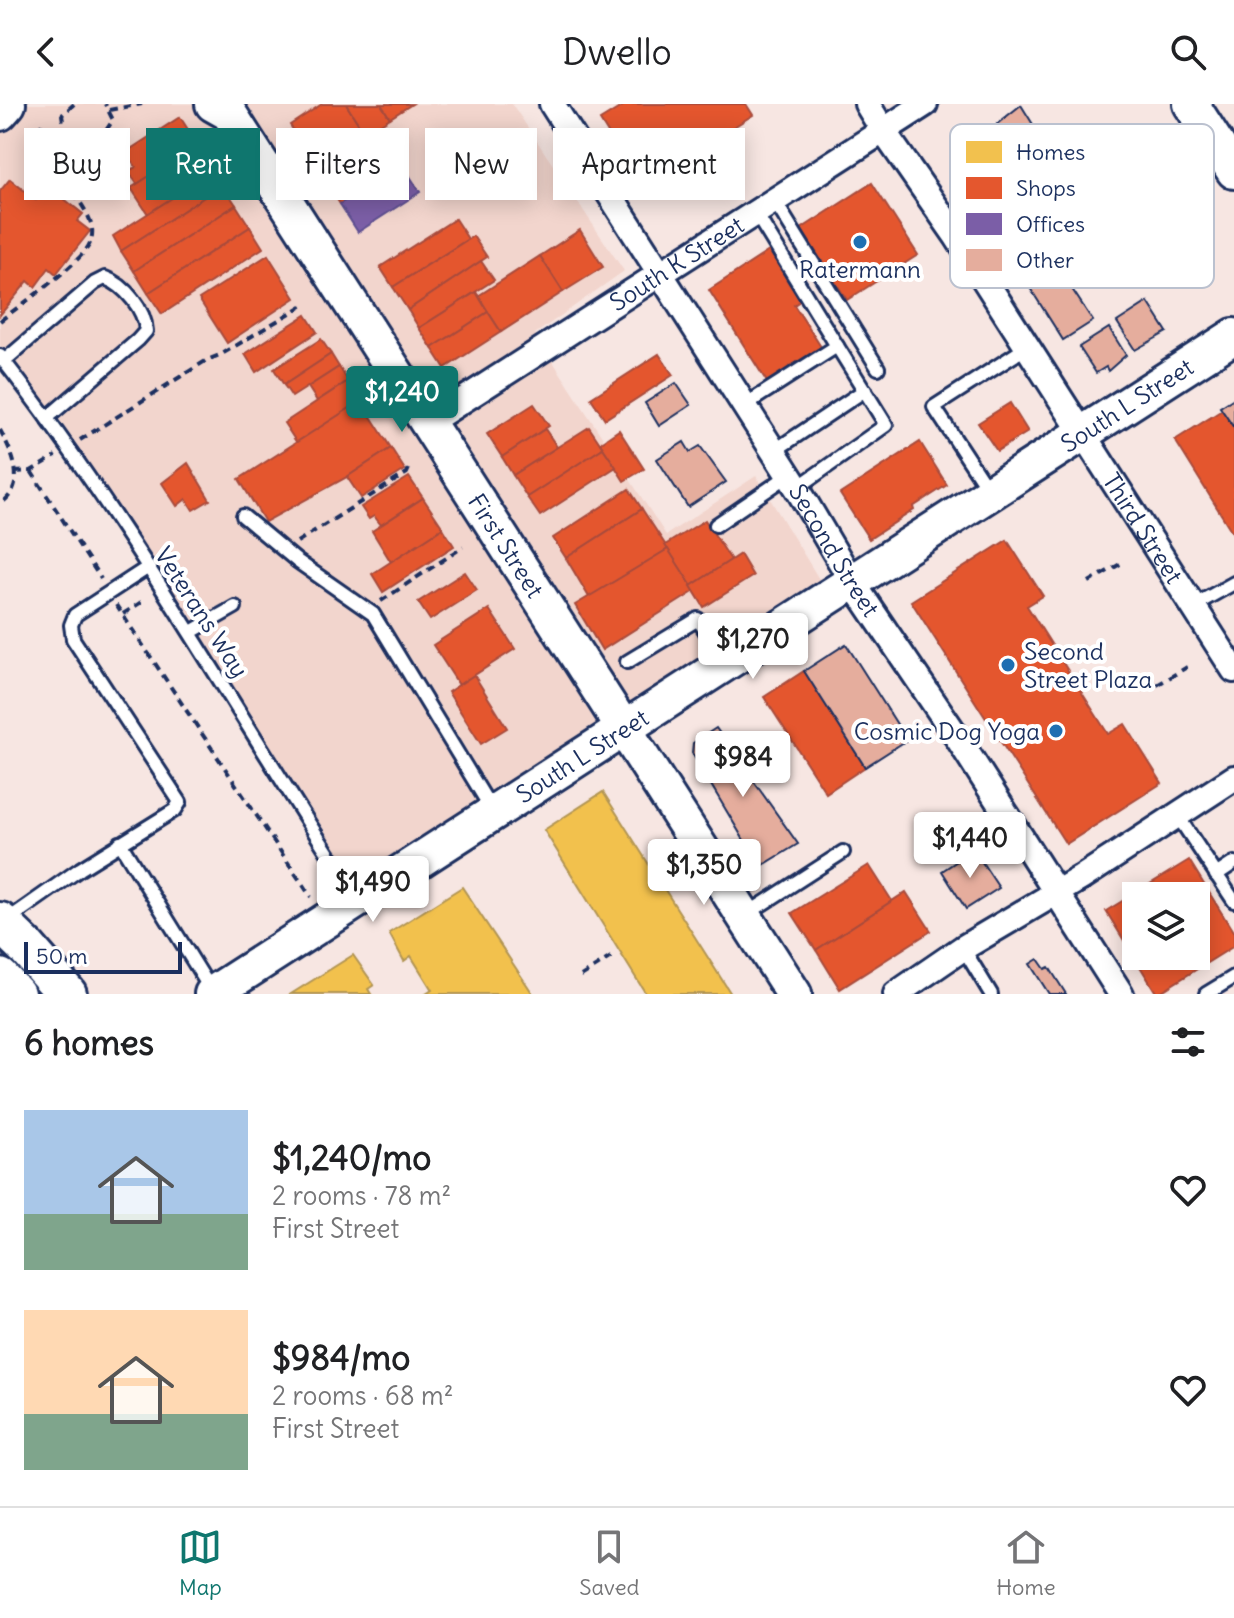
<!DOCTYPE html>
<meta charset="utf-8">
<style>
body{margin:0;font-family:Delius,sans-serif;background:#f6f6f6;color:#202124;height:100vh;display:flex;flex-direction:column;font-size:30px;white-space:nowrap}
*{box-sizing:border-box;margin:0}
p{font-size:26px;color:#757577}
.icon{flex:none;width:44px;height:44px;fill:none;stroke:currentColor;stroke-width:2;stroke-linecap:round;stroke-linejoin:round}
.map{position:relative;height:890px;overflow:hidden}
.panel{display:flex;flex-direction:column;background:#fff;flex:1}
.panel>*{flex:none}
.hud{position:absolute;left:24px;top:24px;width:800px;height:72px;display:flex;gap:16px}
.fabs{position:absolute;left:1122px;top:778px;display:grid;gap:16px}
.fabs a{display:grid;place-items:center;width:88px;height:88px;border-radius:0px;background:#fff;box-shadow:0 4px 20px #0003;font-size:40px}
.scale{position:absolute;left:24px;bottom:20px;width:158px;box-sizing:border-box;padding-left:8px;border:4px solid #1b2f5e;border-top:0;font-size:22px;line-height:28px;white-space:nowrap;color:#1b2f5e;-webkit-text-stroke:6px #fff;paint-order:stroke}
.price{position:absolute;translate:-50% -68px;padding:0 18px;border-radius:8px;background:#fff;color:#222;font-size:26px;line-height:52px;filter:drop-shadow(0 2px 4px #0008)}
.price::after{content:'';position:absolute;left:50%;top:48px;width:24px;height:18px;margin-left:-12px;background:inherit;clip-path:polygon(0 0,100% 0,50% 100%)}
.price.current{background:#0f766e;color:#fff}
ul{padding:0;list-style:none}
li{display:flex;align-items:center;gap:24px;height:200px;padding:0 24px}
li span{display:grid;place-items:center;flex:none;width:224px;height:160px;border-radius:0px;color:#555}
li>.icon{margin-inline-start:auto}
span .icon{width:96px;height:96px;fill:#fffc;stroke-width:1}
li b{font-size:34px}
h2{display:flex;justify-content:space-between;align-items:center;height:96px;padding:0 24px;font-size:34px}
.tag{padding:0 28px;border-radius:0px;background:#fff;box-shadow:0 4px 20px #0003;font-size:28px;line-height:72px}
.tag.current{background:#0f766e;color:#fff}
header{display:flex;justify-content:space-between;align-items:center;height:104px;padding:0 24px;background:#fff;font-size:36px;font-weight:600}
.dock{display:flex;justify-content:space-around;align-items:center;height:112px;border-top:2px solid #e0e0e0;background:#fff;font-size:22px;color:#757577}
.dock a{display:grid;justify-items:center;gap:4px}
.dock .current{color:#0f766e}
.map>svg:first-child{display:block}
.built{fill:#f2d5cd}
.homes{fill:#f2c14e;stroke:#b29553;stroke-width:2}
.shops{fill:#e4572e;stroke:#a84b3c;stroke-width:2;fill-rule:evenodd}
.offices{fill:#7b5ea7;stroke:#5e5091;stroke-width:2}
.building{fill:#e5ad9d;stroke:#1b2f5e;stroke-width:2}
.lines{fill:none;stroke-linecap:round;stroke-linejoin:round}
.lane-casing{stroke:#1b2f5e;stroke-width:18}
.street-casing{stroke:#1b2f5e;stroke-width:30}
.secondary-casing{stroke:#1b2f5e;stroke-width:40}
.primary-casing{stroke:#1b2f5e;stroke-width:44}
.path{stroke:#1b2f5e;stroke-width:4;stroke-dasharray:8 6;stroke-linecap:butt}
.lane{stroke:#fff;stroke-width:12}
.street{stroke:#fff;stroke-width:24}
.secondary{stroke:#fff;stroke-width:34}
.primary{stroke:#fff;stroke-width:38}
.poi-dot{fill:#1f6fb2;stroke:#fff;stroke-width:3}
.labels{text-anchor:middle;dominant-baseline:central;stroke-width:8;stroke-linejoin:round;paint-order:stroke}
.street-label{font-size:24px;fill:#1b2f5e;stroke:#fff}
.poi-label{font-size:24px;fill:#1b2f5e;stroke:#fff}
.key{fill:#fff;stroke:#bbc1cf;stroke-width:2}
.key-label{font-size:22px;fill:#1b2f5e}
</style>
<header><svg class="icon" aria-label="back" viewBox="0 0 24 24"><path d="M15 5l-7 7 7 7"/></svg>Dwello<svg class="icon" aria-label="search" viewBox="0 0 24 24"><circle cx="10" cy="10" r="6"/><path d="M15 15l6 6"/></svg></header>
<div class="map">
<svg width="1234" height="890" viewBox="0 0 1234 890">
<rect width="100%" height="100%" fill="#f7e6e2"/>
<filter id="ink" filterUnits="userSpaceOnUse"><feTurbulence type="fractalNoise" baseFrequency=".0125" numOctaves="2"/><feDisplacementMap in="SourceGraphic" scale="16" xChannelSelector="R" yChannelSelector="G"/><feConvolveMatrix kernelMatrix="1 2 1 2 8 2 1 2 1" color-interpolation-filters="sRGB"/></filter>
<g filter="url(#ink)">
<polygon class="built" points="0,0 512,0 624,167 535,230 666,431 756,372 822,480 354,775 72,340 0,250"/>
<g class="homes">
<polygon points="603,688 731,890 646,890 544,726"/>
<polygon points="462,783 533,890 426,890 432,886 411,852 404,857 389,829"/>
<polygon points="353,851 374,881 368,885 371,890 291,890"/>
</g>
<g class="shops">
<polygon points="322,0 346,0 365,30 316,62 290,21"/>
<polygon points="346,0 381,0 390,14 365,30"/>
<polygon points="381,0 412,0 390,14"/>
<polygon points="626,0 746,0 753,11 640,81 600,16"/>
<polygon points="180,13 198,41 137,80 128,67 136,63 126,48"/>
<polygon points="377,22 402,60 340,100 316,62"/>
<polygon points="198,41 214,67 148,110 131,84"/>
<polygon points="523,43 534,60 505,78 494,61"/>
<polygon points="214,67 223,81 121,147 113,132"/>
<polygon points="10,75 36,96 48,82 83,110 77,117 90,127 56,170 49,164 35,183 28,177 0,211 0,87"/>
<polygon points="872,79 918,151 847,196 801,125"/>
<polygon points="223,81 236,101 134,167 121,147"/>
<polygon points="236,101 250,123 148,189 134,167"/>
<polygon points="455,115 468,135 393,183 380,163"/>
<polygon points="250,123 263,144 162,210 148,189"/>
<polygon points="580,126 603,163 563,188 540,152"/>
<polygon points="473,132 487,153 408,206 393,183"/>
<polygon points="772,145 803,195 794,201 821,243 767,278 709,186"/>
<polygon points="268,151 295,194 227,239 199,195"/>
<polygon points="540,152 563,188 501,228 478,192"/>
<polygon points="481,157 494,176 419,224 408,206"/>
<polygon points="476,188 488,208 432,244 419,224"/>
<polygon points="488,208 501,228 445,264 432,244"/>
<polygon points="306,211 317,228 256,268 245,250"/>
<polygon points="321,235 331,250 284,281 274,265"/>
<polygon points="331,250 339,263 292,293 284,281"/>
<polygon points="659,250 673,271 605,315 591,294"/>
<polygon points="339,263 348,277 317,297 308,283"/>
<polygon points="348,277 361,297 297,339 284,319"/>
<polygon points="361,297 391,344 347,373 265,418 239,375"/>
<polygon points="1010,299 1028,328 997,347 978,319"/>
<polygon points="534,300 549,322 502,353 487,330"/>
<polygon points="1222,306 1234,324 1234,431 1175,336"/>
<polygon points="589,323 603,344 527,393 513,371"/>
<polygon points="545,325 557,343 513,371 502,353"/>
<polygon points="619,326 644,365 624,377 600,339"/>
<polygon points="920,338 947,381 913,403 914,406 869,435 840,390"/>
<polygon points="391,344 405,366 361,394 347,373"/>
<polygon points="603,344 616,363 540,412 527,393"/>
<polygon points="188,359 210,396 193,406 186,395 177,402 162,379"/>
<polygon points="409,373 423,394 381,421 374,412 369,415 361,403"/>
<polygon points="629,385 642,405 566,454 553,434"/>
<polygon points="423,394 443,424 391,458 372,427"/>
<polygon points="642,405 668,445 589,493 566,454"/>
<polygon points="705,416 731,456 691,482 665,441"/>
<polygon points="443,424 454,442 383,488 372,470"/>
<polygon points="1007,436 1043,492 1027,502 1108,630 1125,620 1162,679 1066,740 911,497"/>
<polygon points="668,445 695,487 602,546 575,501"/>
<polygon points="740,450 753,472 704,503 691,482"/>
<polygon points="465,468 477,486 430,516 418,498"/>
<polygon points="489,505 515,545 459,581 433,541"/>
<polygon points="804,567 865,663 826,689 764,593"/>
<polygon points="474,571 507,624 481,640 448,588"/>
<path d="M1189,756L1234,829V842L1157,890L1106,807ZM1136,792H1196V852H1136Z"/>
<polygon points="869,761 892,797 816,846 792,809"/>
<polygon points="906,788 931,827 840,885 816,846"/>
</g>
<polygon class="offices" points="402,60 420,88 358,128 340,100"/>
<g class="building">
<polygon points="1021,1 1047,43 1021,59 997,20"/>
<polygon points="1069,148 1087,175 1072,185 1093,217 1063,236 1025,176"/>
<polygon points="1148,198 1167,228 1135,246 1117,218"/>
<polygon points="1109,224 1126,251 1108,267 1106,263 1096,269 1079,243"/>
<polygon points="676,279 691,301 659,322 645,299"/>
<polygon points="1234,294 1234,324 1220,303"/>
<polygon points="684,338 690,348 700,342 726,378 688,403 657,355"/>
<polygon points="846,540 907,636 865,663 804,567"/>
<polygon points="716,624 798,740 760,763 692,649 693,639"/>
<polygon points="974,746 999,784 966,805 942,767"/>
<polygon points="1038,855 1045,865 1049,863 1066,890 1049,890 1030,860"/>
</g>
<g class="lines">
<defs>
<g id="lane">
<polyline points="774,96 878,264"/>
<path d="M0,252C133,422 238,613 357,794"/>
<path d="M4,257L95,179L105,174C125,181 145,206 146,227L138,236L47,314"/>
<polyline points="745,301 837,242 755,108"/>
<polyline points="774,347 865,286"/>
<polyline points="797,384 886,321 837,242"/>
<polyline points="989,387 934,303 1027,243"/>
<polyline points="243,412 297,457 373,510 492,706"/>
<polyline points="716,421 789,371"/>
<polyline points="1193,502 1234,479"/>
<polyline points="191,528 235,503"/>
<polyline points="627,558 698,515 724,557"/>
<polyline points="1177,711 1234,797"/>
<polyline points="120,739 213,889"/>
<polyline points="1216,771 1234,759"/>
<polyline points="747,810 843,748"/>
<polyline points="6,817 80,765 175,706 180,698 73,535 71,521 75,511 147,464"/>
<polyline points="963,844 991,890"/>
<polyline points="1206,890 1234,873"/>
</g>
<g id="street">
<path id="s1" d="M552,0L797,384L853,479L959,636L1121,890"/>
<path id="s2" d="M867,0L884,28L957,133L1234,566"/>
<path id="s3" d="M429,318L925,0"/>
<polyline points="896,890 963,844 1081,774 1234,674"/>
</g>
<g id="secondary">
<path id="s4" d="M213,0L229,9L794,890"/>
<polyline points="1191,0 1234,67"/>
<polyline points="0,9 8,0"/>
<path id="s5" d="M212,890L1234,232"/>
</g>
<g id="primary">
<polyline points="0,818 27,844 67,890"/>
<polyline points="0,874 15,890"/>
</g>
</defs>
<use href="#lane" class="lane-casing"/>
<use href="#street" class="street-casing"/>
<use href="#secondary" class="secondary-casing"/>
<use href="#primary" class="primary-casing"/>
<g class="path">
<polyline points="74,0 62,11 68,47 99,37 113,16 105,0"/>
<polyline points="109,6 142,0"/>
<path d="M0,217C19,202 83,158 90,139C103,106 54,88 68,47L39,20"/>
<path d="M0,326C13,350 28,382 0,400"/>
<polyline points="80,336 207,256 222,250 307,199"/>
<polyline points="31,367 101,475"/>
<polyline points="15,368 31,367 56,352"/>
<polyline points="297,438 407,369 410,362"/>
<polyline points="1089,478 1122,459"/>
<polyline points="381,497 463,443"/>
<polyline points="116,501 311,793"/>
<polyline points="123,510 143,497"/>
<polyline points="1157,581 1187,563"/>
<polyline points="581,872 611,853"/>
</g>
<use href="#lane" class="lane"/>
<use href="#street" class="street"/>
<use href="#secondary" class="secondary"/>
<use href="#primary" class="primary"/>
</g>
</g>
<g class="poi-dot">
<circle cx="860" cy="138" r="8"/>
<circle cx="1008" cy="561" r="8"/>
<circle cx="1056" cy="627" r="8"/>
</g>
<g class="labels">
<g class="street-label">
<text stroke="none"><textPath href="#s3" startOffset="294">South K Street</textPath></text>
<text stroke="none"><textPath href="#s5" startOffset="1088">South L Street</textPath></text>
<text stroke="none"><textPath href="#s2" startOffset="506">Third Street</textPath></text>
<text stroke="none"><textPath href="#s4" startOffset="532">First Street</textPath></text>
<text stroke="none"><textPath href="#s1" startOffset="528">Second Street</textPath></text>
<text transform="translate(202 508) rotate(57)">Veterans Way</text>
<text stroke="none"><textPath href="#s5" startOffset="440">South L Street</textPath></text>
</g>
<g class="poi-label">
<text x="860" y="165">Ratermann</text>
<text x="1024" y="547" text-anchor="start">Second<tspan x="1024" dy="28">Street Plaza</tspan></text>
<text x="1040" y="627" text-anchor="end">Cosmic Dog Yoga</text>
</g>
</g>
<rect x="950" y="20" width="264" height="164" rx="12" class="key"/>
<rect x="966" y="37" width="36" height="22" fill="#f2c14e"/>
<rect x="966" y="73" width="36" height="22" fill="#e4572e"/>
<rect x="966" y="109" width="36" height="22" fill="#7b5ea7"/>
<rect x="966" y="145" width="36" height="22" fill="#e5ad9d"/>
<g class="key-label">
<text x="1016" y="56">Homes</text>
<text x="1016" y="92">Shops</text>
<text x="1016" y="128">Offices</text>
<text x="1016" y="164">Other</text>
</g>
</svg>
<div class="fabs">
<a><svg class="icon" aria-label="layers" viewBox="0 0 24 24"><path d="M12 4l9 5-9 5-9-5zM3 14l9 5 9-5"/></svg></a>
</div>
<div class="scale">50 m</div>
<b class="price current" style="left:402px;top:330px">$1,240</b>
<b class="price" style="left:753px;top:577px">$1,270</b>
<b class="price" style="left:743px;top:695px">$984</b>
<b class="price" style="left:970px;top:776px">$1,440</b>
<b class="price" style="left:704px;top:803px">$1,350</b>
<b class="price" style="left:373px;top:820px">$1,490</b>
<div class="hud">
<a class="tag">Buy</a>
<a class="tag current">Rent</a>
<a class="tag">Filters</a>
<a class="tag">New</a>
<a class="tag">Apartment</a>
</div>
</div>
<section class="panel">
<h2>6 homes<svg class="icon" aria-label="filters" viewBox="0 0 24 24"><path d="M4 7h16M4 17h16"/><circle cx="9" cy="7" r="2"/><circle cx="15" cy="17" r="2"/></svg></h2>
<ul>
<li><span style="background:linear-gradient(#a9c7e8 65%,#7fa58c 0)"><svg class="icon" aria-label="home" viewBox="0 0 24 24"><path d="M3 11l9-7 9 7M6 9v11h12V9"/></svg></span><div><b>$1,240/mo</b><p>2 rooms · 78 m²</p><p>First Street</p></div><svg class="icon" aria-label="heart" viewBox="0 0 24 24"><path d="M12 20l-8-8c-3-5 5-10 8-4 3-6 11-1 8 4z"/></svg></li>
<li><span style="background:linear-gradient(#ffd9b3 65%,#7fa58c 0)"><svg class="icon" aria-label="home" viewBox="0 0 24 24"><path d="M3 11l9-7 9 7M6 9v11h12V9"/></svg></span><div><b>$984/mo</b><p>2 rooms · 68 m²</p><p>First Street</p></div><svg class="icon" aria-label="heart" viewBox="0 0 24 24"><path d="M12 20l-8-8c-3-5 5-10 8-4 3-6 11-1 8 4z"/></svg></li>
</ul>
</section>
<nav class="dock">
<a class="current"><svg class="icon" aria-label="map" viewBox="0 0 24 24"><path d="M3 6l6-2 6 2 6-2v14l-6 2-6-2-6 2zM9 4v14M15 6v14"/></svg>Map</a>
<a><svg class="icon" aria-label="saved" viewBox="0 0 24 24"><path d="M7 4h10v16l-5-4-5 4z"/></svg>Saved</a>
<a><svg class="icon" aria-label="home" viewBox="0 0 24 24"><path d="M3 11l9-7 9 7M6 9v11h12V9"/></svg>Home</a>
</nav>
